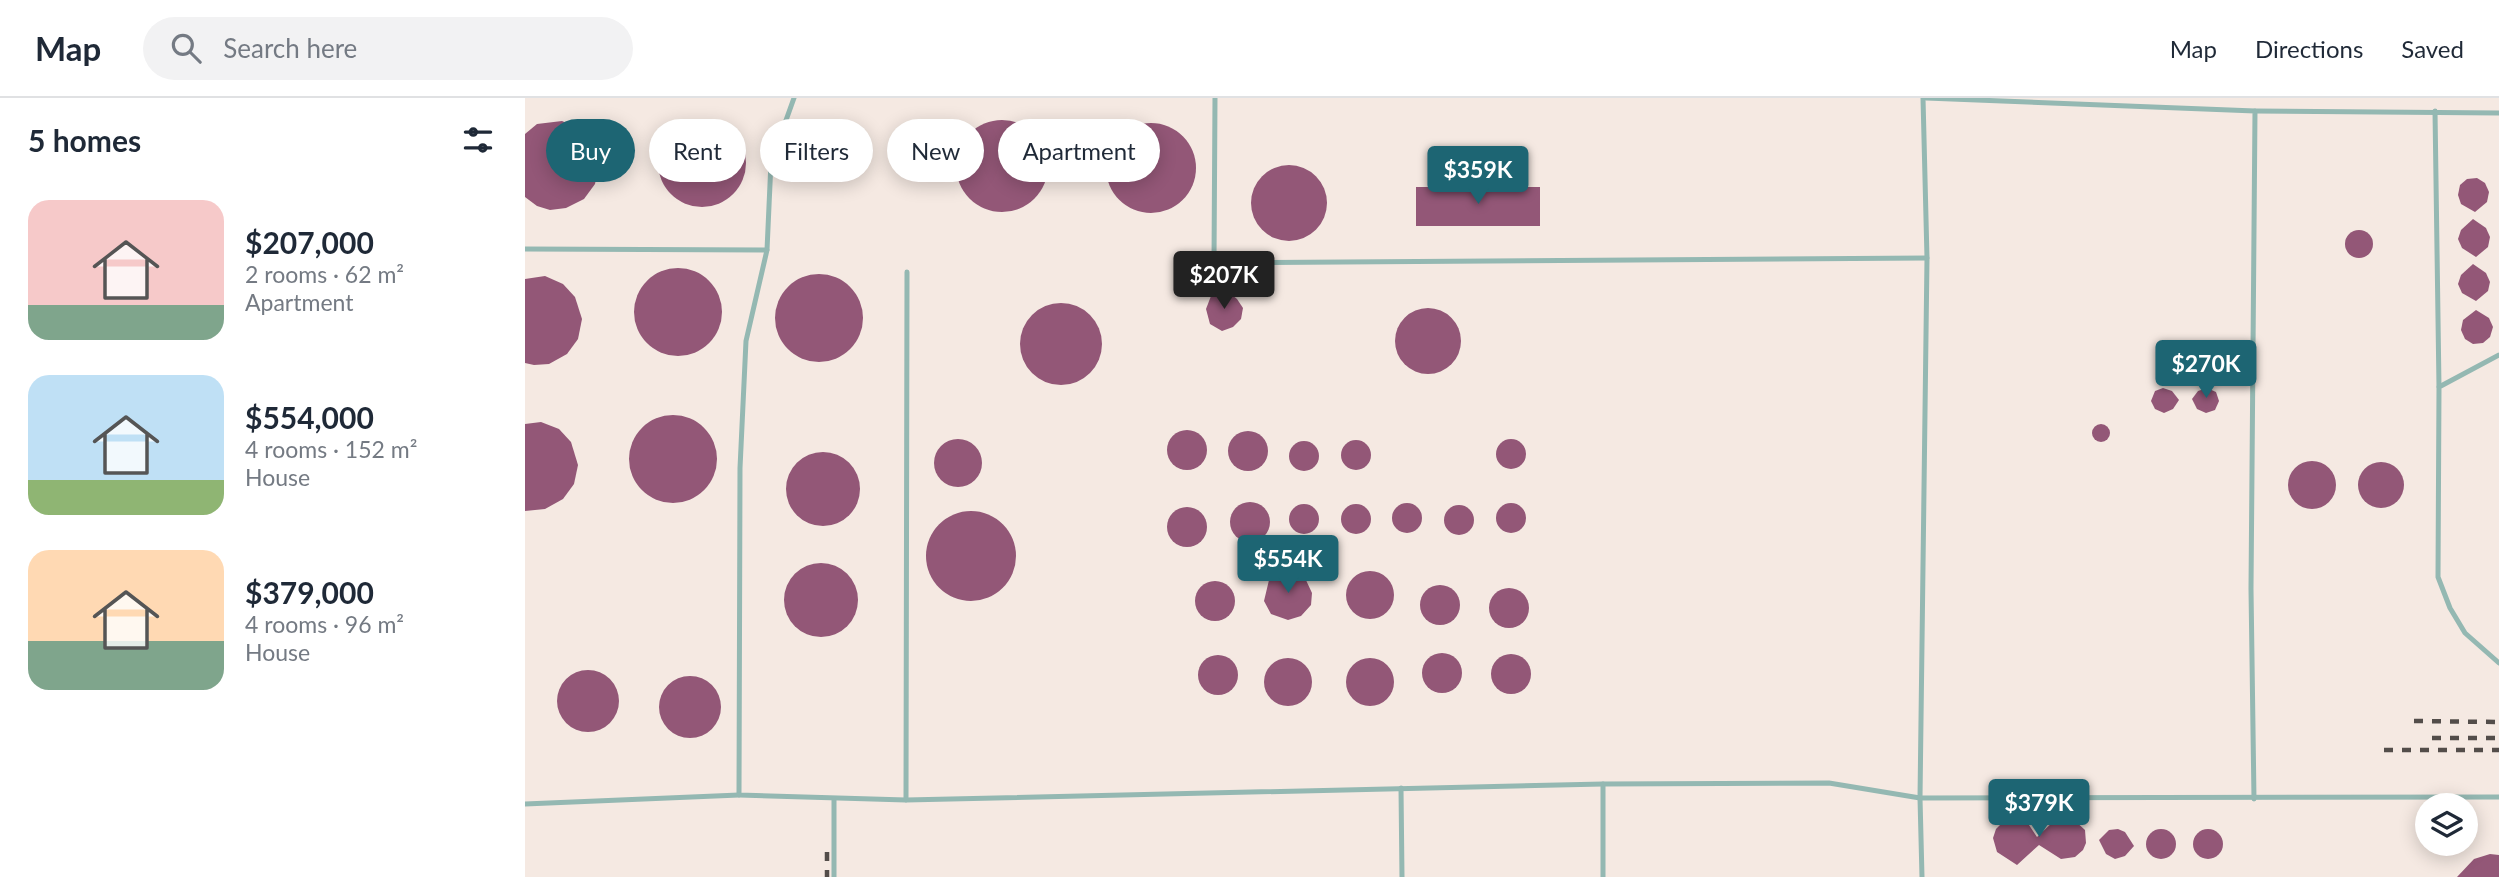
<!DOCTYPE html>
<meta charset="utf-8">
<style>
body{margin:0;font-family:Lato,sans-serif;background:#f2f2f3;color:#1f2937;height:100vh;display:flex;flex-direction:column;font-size:26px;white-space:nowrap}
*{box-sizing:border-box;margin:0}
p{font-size:23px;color:#747a83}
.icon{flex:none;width:38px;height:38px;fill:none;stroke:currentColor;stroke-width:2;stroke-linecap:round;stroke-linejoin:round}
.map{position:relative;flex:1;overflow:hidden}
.details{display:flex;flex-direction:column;background:#fff;width:525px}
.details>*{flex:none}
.banner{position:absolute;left:21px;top:21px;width:665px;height:63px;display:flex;gap:14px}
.fabs{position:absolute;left:1890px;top:695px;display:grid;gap:14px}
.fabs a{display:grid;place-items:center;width:63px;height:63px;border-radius:50%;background:#fff;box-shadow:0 4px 18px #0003;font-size:35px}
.price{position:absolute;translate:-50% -60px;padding:0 16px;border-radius:7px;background:#1d6573;color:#fff;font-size:23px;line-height:46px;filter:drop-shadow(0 2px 4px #0008)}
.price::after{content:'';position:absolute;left:50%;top:42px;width:21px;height:16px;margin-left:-10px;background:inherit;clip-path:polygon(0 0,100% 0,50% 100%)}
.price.current{background:#222;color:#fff}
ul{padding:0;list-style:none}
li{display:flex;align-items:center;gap:21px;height:175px;padding:0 28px}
li span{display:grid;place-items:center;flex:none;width:196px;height:140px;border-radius:21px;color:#555}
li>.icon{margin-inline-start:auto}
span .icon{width:84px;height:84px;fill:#fffc;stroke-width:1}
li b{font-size:30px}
h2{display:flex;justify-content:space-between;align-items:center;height:84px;padding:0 28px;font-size:30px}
.tag{padding:0 24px;border-radius:32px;background:#fff;box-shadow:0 4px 18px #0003;font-size:24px;line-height:63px}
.tag.current{background:#1d6573;color:#fff}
header{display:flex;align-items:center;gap:42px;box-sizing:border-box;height:98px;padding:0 35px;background:#fff;border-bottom:2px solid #e0e1e3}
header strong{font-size:33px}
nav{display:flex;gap:38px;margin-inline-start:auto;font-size:24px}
.search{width:490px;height:63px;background:#f2f2f3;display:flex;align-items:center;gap:18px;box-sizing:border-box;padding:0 24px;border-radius:38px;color:#747a83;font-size:26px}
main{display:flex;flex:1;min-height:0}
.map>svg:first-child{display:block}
.building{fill:#935777}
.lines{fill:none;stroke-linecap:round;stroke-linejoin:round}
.service{stroke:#94b8b2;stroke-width:5}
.rail{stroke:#534d4a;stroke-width:4.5;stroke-dasharray:9 9;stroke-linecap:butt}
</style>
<header>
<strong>Map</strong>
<div class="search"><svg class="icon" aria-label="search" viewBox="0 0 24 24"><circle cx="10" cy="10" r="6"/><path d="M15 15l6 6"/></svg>Search here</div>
<nav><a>Map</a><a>Directions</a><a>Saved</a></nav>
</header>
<main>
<section class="details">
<h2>5 homes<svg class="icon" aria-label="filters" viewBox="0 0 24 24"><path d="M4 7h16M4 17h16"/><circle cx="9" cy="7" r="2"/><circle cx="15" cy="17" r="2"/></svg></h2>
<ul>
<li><span style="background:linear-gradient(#f6c9c9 75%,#7fa58c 0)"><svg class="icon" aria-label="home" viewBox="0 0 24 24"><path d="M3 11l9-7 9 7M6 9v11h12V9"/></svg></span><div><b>$207,000</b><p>2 rooms · 62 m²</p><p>Apartment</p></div></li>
<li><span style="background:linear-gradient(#bfe0f5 75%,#8fb573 0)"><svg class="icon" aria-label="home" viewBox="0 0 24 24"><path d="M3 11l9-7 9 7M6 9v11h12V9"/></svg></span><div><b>$554,000</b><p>4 rooms · 152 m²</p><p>House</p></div></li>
<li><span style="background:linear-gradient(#ffd9b3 65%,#7fa58c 0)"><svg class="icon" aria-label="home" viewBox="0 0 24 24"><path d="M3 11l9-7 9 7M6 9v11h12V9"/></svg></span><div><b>$379,000</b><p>4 rooms · 96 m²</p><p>House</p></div></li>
</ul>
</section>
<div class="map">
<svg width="1974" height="779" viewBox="0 0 1974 779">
<rect width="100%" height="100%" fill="#f5e9e2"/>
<g class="building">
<circle cx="177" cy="65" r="44"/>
<circle cx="477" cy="68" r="46"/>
<polygon points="37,23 55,31 67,43 74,66 70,86 59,101 41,110 25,112 12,108 0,99 0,36 12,26"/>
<circle cx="626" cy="70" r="45"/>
<circle cx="764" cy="105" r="38"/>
<polygon points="1952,80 1960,85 1964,94 1962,104 1950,114 1936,106 1933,97 1935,87 1942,81"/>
<rect x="891" y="89" width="124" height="39"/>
<polygon points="1948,121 1961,130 1965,139 1963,149 1951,159 1937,150 1933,141 1936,132"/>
<circle cx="1834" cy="146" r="14"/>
<polygon points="1948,166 1961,175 1965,184 1963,193 1951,203 1937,195 1933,186 1936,177"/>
<circle cx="153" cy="214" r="44"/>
<circle cx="294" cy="220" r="44"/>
<polygon points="20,178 38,186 50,199 57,221 53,241 42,256 24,266 9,267 0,265 0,181"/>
<polygon points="702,193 712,201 718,210 716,221 708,229 697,233 685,226 681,211 686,198"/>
<circle cx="536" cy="246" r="41"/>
<circle cx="903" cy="243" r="33"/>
<polygon points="1951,212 1964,220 1968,229 1965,239 1958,245 1948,246 1940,241 1936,232 1938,222"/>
<polygon points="1638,290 1647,293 1654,302 1648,311 1639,315 1630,311 1626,303 1630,293"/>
<polygon points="1682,290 1691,294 1694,303 1690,312 1681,315 1672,311 1667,301 1673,293"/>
<circle cx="148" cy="361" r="44"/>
<polygon points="16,324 34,331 46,344 53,367 49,386 38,401 20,411 0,413 0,326"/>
<circle cx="1576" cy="335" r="9"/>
<circle cx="662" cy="352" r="20"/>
<circle cx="723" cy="353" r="20"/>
<circle cx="433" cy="365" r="24"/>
<circle cx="986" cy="356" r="15"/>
<circle cx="831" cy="357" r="15"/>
<circle cx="779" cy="358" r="15"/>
<circle cx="298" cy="391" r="37"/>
<circle cx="1787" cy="387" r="24"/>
<circle cx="1856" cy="387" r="23"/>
<circle cx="725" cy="424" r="20"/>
<circle cx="986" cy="420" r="15"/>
<circle cx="882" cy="420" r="15"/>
<circle cx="779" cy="421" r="15"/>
<circle cx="831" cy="421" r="15"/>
<circle cx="934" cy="422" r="15"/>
<circle cx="662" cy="429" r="20"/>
<circle cx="446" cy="458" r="45"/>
<polygon points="749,461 752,476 766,473 780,480 787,495 786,507 776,518 763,522 746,516 739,503"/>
<circle cx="296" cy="502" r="37"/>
<circle cx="845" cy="497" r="24"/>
<circle cx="690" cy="503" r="20"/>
<circle cx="915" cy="507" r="20"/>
<circle cx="984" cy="510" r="20"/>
<circle cx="917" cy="575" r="20"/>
<circle cx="986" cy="576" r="20"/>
<circle cx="693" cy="577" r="20"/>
<circle cx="845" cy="584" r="24"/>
<circle cx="763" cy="584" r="24"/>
<circle cx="63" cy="603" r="31"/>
<circle cx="165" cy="609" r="31"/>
<polygon points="1538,719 1548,721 1560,732 1561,745 1558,752 1550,759 1536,761 1514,747 1492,767 1472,754 1468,740 1471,731 1479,723 1487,721 1496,722 1504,727 1512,739 1530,722"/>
<polygon points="1593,731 1600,734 1609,748 1600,758 1590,761 1581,756 1574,742 1584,732"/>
<circle cx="1636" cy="746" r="15"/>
<circle cx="1683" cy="746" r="15"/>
<polygon points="1965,756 1974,757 1974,779 1932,779 1949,761"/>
</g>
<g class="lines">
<g class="service">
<polyline points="269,0 246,64 242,152 221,243 215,370 214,697 381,702 1078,686 1304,685 1395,700 1974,699"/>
<polyline points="690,0 689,165 1402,160"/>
<polyline points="1401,0 1730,13 1726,491 1729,701"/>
<polyline points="1730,13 1974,15"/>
<polyline points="1910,13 1914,289"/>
<polyline points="0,151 242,152"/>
<polyline points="1974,257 1914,289 1913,479 1925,510 1940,535 1974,565"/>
<polyline points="1078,686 1078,779"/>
<polyline points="876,690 877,779"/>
<polyline points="309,701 309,779"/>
<polyline points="381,702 382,174"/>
<polyline points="0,706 214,697"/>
<polyline points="1397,779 1395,700 1402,160 1398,0"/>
</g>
<g class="rail">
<polyline points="1889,623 1974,624"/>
<polyline points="1907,640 1974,640"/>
<polyline points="1859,652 1974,652"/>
<polyline points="302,754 302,779"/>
</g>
</g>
</svg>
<div class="fabs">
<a><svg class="icon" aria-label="layers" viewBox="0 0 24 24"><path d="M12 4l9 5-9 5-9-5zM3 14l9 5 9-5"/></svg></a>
</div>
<b class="price" style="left:953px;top:108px">$359K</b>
<b class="price current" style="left:699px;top:213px">$207K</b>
<b class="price" style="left:1681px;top:302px">$270K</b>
<b class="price" style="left:763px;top:497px">$554K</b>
<b class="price" style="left:1514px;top:741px">$379K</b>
<div class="banner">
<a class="tag current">Buy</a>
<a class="tag">Rent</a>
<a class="tag">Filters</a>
<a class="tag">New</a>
<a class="tag">Apartment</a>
</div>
</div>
</main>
